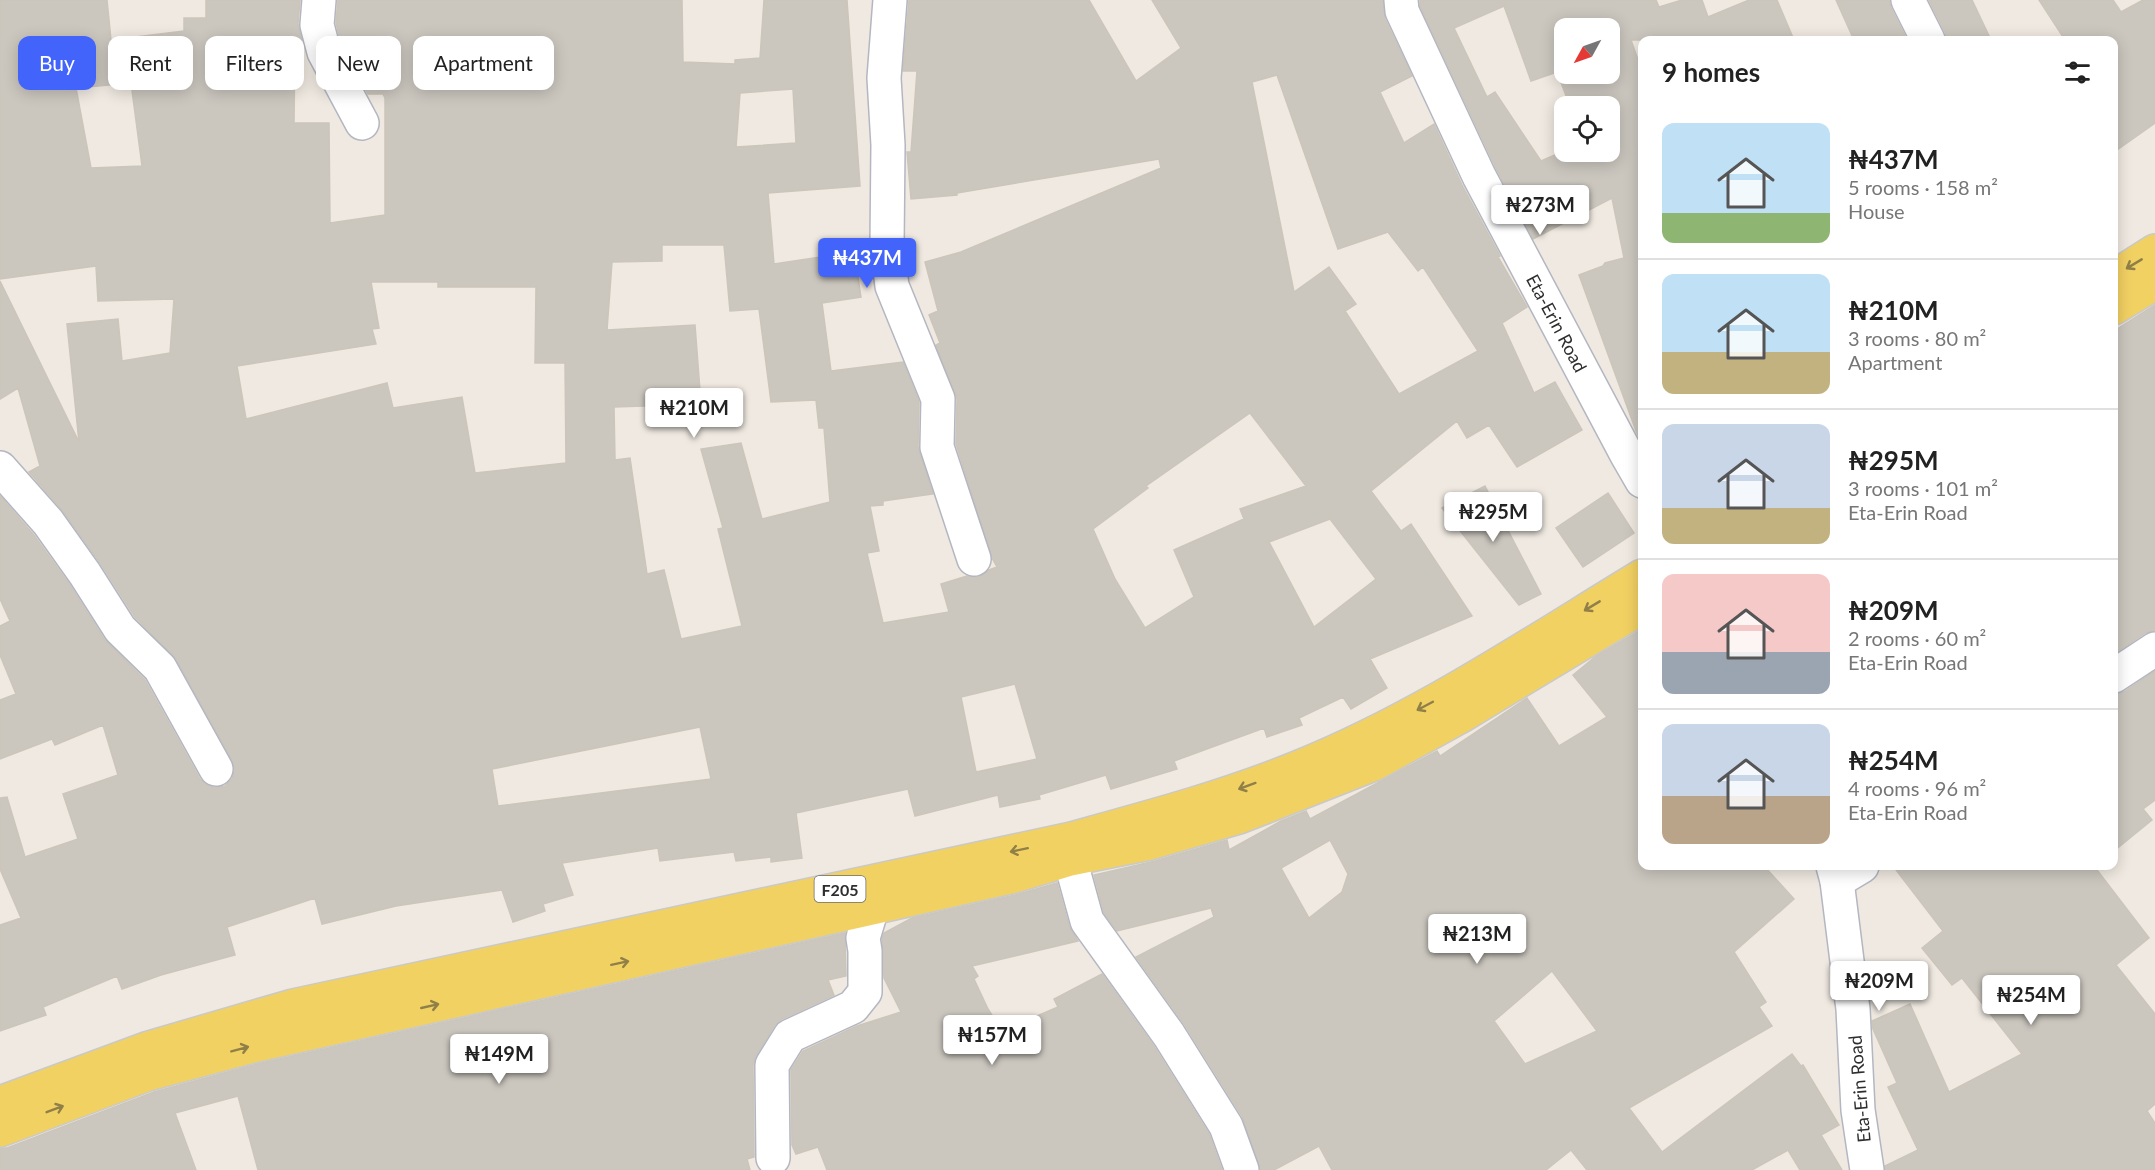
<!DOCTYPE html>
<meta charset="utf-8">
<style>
body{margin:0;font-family:Lato,sans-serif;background:#f2f2f2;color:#222;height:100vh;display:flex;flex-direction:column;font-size:22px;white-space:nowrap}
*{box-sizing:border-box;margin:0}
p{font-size:20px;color:#767676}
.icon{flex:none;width:33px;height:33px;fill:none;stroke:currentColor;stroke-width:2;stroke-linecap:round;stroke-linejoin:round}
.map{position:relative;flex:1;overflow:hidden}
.side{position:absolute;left:1638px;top:36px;width:480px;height:834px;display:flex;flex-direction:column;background:#fff;border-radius:12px;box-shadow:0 3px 15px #0003}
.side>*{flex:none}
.top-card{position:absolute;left:18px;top:36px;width:570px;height:54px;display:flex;gap:12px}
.needle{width:39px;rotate:230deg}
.controls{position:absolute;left:1554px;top:18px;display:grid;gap:12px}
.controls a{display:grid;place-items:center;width:66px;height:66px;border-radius:12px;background:#fff;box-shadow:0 3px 15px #0003;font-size:30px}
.price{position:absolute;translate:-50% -51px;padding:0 14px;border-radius:6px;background:#fff;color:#222;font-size:20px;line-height:39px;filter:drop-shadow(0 2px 3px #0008)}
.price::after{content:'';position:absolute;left:50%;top:36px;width:18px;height:14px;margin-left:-9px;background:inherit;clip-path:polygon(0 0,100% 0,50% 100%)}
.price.active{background:#4264fb;color:#fff}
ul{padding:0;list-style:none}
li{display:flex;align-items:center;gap:18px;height:150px;padding:0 24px}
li+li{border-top:2px solid #e0e0e0}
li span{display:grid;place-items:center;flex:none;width:168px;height:120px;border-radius:12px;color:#555}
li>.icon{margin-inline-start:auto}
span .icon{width:72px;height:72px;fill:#fffc;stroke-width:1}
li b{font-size:26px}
h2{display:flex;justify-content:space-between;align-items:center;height:72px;padding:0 24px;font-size:26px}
.tag{padding:0 21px;border-radius:12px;background:#fff;box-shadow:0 3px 15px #0003;font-size:21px;line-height:54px}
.tag.active{background:#4264fb;color:#fff}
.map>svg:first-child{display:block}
.building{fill:#cbc7bf;stroke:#cbc5ba;stroke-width:1.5;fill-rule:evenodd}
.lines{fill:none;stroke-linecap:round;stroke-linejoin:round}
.minor-casing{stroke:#b4b7c1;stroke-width:36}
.major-casing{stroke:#c9c9c9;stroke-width:36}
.minor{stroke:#fff;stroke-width:33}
.major{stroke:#f2d163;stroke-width:33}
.oneway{stroke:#908048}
.labels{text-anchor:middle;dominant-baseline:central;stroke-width:5;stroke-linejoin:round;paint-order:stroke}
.shield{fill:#fff;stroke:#6d6d6d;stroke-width:1.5}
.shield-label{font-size:16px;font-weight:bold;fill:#2e2e2e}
.street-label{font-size:18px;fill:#2e2e2e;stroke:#fff}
</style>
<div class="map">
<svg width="2155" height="1170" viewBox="0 0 2155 1170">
<rect width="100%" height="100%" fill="#efe9e1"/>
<g class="building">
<path d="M0,0H107L111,40L184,31V18H206V0H300L298,24L302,41H295L294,123H329L330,223L385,215V98L383,94H368L361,81L359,40H340L336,23L338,0H682L683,62L735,64V60L760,58L764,0H847L860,186L768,193L774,264L854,252L861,297L822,303L831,371L903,362L919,402L918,447L933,494L883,501V505L870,506L879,551L867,553L883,623L949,612L941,584L967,576L979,577L989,570L997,567L992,558L956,444L957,399L936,345L940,343L929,315L938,311L925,262L961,252L1161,168L1159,159L957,193V195L911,199L907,152H911L917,71H903L909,0H1089L1136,81L1181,48L1152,0H1383L1385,19L1412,76L1380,92L1404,143L1434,124L1462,185L1500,256L1498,257L1527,307L1502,323L1534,393L1555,382L1582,430L1517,467L1489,425L1467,438L1457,421L1371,491L1401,531L1411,524L1472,616L1370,659L1387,688L1351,709L1343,697L1299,718L1302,725L1267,737L1264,728L1174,761L1177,769L1111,789L1106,775L1039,795L1040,799L1000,807L998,795L915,816L908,789L796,813L802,858L771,862V857L736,861L734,852L660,861L658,848L562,863L573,895L543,904L545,911L513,922L502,890L396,906L322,924L315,898L227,927L235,955L161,975L122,989L117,976L43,1007L46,1015L0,1031V925L21,918L0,869V798L7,797L25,857L78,839L63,794L118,775L103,725L55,745L52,739L0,759V700L16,694L0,655V626L10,621L0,599V496L33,534L69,584L104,639L145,680L200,779L207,785L215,788L225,786L232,779L235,769L232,760L176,659L135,617L101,564L63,511L29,472L40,466L18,388L0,399V281L79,442L67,324L118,319L122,361L170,353L174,299L98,301L96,266L0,279ZM1277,75L1338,249L1388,232L1418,271L1423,267L1478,351L1399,394L1345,311L1356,304L1329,267L1294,292L1252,82ZM131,83L142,166L91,168L76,88ZM793,89L796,143L736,147L740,93ZM662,245H724L730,311L759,309L771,402L816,400L819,428H824L830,502L762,519L741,443L701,449L723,528L718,529L742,626L681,639L664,570L647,574L630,458L615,460L614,407L701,404L695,325L607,330L612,262L662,261ZM371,282H438V287H536L535,363H565L566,463L475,473L462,397L393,408L387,383L246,419L237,366L376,344L372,329L379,328ZM1250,413L1306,486L1240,509L1244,519L1174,550L1194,597L1145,628L1115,579L1093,529L1148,488L1146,486ZM1330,519L1376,579L1314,627L1269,542ZM1015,684L1037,759L976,772L961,697ZM700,727L711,779L498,806L492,769Z"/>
<path d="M1420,0H1656L1659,7L1682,0H1702L1708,17L1749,0H1777L1794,40H1631L1642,71V440H1640L1636,431L1579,275L1603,266L1605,263L1624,258L1612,198L1533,239L1496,168L1420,6ZM1504,6L1531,81L1557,72L1570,106H1610V152L1564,151L1541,161L1495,92L1487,97L1454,28ZM1564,28H1610V74H1564Z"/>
<polygon points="1836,0 1889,0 1891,8 1907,40 1854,40"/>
<polygon points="1929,0 1972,0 1991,40 1947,40 1945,32"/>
<polygon points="2039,0 2113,0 2121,12 2143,0 2155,0 2155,123 2114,152 2114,40 2065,40"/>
<polygon points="2155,305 2155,630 2145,633 2114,654 2114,331"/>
<polygon points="1485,486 1541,594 1519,605 1442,508"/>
<polygon points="1608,493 1634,533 1583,567 1556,528"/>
<path d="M1642,629V866H1764L1794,899L1734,952L1766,1002L1759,1007L1772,1026L1629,1108L1662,1152L1792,1054L1801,1066L1803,1065L1839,1125L1821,1135L1842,1170H1800L1788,1150L1752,1170H1587L1571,1150L1546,1170H1332L1319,1146L1274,1170H1260L1242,1116L1185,1025L1136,957L1214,917L1211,908L1117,931L1104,913L1094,875L1155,861L1227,840L1229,850L1281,821L1306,811L1310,819L1437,751L1440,756L1527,698L1559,746L1607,717L1573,675L1596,656ZM1330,840L1348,874L1342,892L1309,918L1281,868ZM1552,971L1597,1031L1525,1064L1494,1021Z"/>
<polygon points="2155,671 2155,800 2143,809 2152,820 2114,851 2114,694 2124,692"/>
<polygon points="1893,866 2094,866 2149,938 2116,965 2155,1014 2155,1104 2147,1111 2155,1123 2155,1170 1885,1170 1885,1166 1918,1150 1888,1087 1897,1083 1873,1029 1872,1021 1910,1004 1949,1092 2022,1054 1962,978 1952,985 1922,948 1943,931"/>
<polygon points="1057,883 1069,926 1078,941 972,966 978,976 974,979 988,1009 1002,1031 1058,1007 1054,999 1102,974 1153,1045 1209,1134 1222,1170 827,1170 818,1147 796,1154 792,1145 791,1070 803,1051 857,1026 901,1012 884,978 882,939 884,933 912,918 1015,895"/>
<polygon points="845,933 846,976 828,980 834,995 782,1019 774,1026 756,1056 753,1065 754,1157 747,1159 750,1170 258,1170 238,1096 175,1113 196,1170 0,1170 0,1148 7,1148 154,1092 257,1064"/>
</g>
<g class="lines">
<defs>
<g id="minor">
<polyline points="319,0 317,25 324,52 362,123"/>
<polyline points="890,0 884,78 888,145 887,245 892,286 938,399 937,447 974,559"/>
<polyline points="1401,0 1402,11 1479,176 1627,455 1642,481"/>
<polyline points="1908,0 1928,40"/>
<polyline points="0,468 48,522 85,574 120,629 160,668 216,769"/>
<polyline points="2114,676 2155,649"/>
<polyline points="1070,859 1087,921 1169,1035 1226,1126 1242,1170"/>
<polyline points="1833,866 1837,881 1853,1009 1858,1110 1867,1170"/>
<polyline points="1837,881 1862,866"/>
<polyline points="773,1158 772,1065 790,1036 853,1007 865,992 865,951 863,938 872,908"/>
</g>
<g id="major">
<polyline points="2114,277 2155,251"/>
<polyline points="2114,308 2155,283"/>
<path d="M0,1103L149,1048L293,1006L1071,839C1147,818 1223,798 1297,768C1419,719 1530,644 1642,576"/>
<polyline points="0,1130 148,1074 253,1046 1011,877 1070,859 1150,843 1239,817 1374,764 1461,716 1642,607"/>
</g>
</defs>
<use href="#minor" class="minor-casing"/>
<use href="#major" class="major-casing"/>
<use href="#minor" class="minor"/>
<use href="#major" class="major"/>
</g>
<defs><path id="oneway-shaft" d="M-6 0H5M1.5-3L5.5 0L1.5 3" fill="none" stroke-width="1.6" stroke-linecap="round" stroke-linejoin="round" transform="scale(1.5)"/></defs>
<g class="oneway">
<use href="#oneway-shaft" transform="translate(2134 264) rotate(149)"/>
<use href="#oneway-shaft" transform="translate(1592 606) rotate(149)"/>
<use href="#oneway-shaft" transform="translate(1425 706) rotate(152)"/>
<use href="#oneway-shaft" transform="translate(1247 786) rotate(160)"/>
<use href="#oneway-shaft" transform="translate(1019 850) rotate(168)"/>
<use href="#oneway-shaft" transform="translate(620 963) rotate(-12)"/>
<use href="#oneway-shaft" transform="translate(430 1006) rotate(-13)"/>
<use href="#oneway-shaft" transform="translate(240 1049) rotate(-15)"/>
<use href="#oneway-shaft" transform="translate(55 1109) rotate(-21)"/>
</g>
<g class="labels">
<rect class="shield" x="814.5" y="876" width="51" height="26" rx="4.5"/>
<g class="shield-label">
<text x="840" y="889">F205</text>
</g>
<g class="street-label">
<text transform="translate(1557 323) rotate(62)">Eta-Erin Road</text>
<text transform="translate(1859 1089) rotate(-95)">Eta-Erin Road</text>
</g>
</g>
</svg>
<div class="controls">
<a><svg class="needle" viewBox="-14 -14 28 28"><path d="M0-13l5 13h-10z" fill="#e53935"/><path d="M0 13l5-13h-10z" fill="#767676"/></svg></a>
<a><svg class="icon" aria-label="locate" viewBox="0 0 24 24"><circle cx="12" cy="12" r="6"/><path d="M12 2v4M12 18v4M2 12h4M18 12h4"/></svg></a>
</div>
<b class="price" style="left:1540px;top:236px">₦273M</b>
<b class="price active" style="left:867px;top:289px">₦437M</b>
<b class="price" style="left:694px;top:439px">₦210M</b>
<b class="price" style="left:1493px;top:543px">₦295M</b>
<b class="price" style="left:1477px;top:965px">₦213M</b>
<b class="price" style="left:1879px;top:1012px">₦209M</b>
<b class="price" style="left:2031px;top:1026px">₦254M</b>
<b class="price" style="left:992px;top:1066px">₦157M</b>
<b class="price" style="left:499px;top:1085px">₦149M</b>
<div class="top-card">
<a class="tag active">Buy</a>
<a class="tag">Rent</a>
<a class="tag">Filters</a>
<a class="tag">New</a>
<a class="tag">Apartment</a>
</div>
<section class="side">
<h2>9 homes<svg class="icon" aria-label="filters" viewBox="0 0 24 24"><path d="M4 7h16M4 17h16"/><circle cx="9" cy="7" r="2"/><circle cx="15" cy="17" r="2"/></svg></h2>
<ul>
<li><span style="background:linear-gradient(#bfe0f5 75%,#8fb573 0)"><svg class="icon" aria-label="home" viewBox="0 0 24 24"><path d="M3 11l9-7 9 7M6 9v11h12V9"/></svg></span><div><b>₦437M</b><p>5 rooms · 158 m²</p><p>House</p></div></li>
<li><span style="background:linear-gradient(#bfe0f5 65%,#c2b280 0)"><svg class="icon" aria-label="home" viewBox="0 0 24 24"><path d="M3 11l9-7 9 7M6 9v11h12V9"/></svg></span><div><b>₦210M</b><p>3 rooms · 80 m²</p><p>Apartment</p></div></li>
<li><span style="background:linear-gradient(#c9d6e8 70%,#c2b280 0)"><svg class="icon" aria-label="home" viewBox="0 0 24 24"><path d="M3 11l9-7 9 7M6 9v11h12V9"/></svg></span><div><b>₦295M</b><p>3 rooms · 101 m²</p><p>Eta-Erin Road</p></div></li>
<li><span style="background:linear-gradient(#f6c9c9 65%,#9aa5b1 0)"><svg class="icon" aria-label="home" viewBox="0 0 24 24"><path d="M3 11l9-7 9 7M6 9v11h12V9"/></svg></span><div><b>₦209M</b><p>2 rooms · 60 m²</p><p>Eta-Erin Road</p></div></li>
<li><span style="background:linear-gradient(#c9d6e8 60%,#b9a48a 0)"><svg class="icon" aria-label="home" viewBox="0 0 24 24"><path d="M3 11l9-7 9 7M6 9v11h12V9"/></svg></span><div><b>₦254M</b><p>4 rooms · 96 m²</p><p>Eta-Erin Road</p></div></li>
</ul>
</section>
</div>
